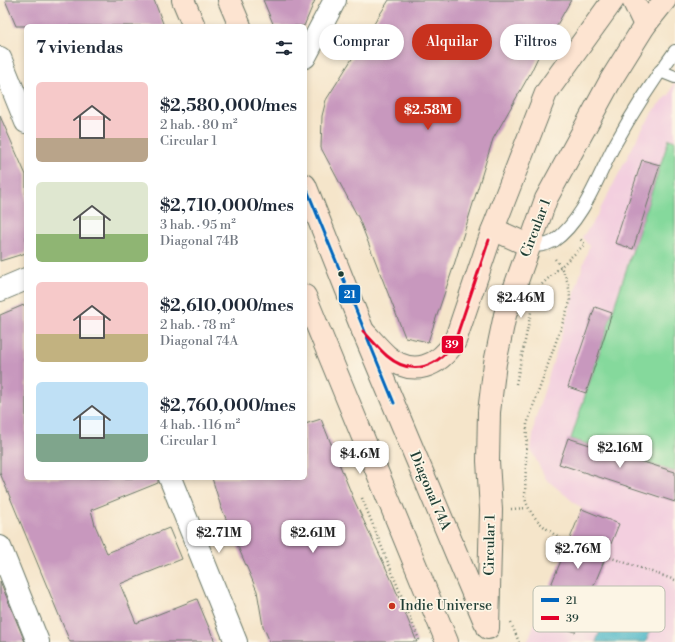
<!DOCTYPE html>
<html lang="es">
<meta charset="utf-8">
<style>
body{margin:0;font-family:"Libre Bodoni",serif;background:#f6f6f7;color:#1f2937;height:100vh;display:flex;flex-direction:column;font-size:15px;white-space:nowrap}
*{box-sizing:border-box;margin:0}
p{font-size:13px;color:#747a83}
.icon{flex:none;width:22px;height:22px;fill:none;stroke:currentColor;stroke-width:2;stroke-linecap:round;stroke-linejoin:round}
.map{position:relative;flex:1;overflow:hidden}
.drawer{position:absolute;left:24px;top:24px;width:283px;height:456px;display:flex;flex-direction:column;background:#fff;border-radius:6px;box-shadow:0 2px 6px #0003}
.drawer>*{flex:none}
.guide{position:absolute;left:319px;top:24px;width:296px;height:36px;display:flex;gap:8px}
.price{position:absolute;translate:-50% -34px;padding:0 9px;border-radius:8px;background:#fff;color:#222;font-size:13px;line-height:26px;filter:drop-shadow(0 1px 2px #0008)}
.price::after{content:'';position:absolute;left:50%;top:24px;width:12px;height:9px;margin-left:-6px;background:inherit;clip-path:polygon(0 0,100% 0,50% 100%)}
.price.active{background:#c8321e;color:#fff}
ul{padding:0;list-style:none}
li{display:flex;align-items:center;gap:12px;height:100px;padding:0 12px}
li span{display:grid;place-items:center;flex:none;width:112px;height:80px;border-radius:6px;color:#555}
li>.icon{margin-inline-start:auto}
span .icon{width:48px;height:48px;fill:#fffc;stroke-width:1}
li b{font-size:17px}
h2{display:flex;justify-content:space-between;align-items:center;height:48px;padding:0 12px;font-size:17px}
.pill{padding:0 14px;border-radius:18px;background:#fff;box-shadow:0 2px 6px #0003;font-size:14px;line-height:36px}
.pill.active{background:#c8321e;color:#fff}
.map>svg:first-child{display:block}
.built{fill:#f3cfdf}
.green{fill:#85d99c;stroke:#528b68}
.water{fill:#4ab6c7;stroke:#347a7e}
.building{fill:#c898be}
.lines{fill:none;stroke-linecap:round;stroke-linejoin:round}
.lane-casing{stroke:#6a7868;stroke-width:14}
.street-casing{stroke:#6a7868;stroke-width:24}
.secondary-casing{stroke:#6a7868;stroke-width:24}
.path{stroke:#6a7868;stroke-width:2.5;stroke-dasharray:1 3;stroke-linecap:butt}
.lane{stroke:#fff;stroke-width:12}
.street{stroke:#fff;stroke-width:22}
.secondary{stroke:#fde4d1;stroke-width:22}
.bus-1-casing{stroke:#fcf5e5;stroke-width:6}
.bus-2-casing{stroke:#fcf5e5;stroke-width:6}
.bus-1{stroke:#0065bd;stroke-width:3}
.bus-2{stroke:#e4002b;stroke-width:3}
.bus-dot{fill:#1f3d34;stroke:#fcf5e5;stroke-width:1.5}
.poi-dot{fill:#c8321e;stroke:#fcf5e5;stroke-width:1.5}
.labels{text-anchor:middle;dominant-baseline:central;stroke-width:3.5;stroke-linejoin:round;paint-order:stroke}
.street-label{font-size:14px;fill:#1f3d34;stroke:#fcf5e5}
.poi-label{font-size:14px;fill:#1f3d34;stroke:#fcf5e5;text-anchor:start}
.key{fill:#fcf5e5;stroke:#babeb0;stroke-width:1}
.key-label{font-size:11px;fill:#1f3d34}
.line-badge{stroke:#fcf5e5;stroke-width:1.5}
.badge-label{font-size:11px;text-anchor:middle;font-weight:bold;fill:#fff}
</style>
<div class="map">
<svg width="675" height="642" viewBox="0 0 675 642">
<rect width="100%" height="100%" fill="#fcf5e5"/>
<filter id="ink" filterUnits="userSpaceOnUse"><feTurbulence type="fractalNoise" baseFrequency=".025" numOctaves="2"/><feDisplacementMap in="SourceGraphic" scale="8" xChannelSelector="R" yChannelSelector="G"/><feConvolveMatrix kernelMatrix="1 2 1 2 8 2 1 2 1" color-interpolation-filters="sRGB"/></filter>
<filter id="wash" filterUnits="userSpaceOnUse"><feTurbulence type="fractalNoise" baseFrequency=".012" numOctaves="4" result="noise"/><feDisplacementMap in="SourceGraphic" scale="16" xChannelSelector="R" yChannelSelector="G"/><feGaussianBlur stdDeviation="0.9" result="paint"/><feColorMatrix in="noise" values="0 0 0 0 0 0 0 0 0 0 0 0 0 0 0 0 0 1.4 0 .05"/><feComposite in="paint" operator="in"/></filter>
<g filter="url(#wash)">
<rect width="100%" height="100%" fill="#f5e5ca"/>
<polygon class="built" points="675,79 675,642 527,642 582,509 546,479 531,450 535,420 589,246 582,237 594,221 641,131 658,105 670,94"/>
<polygon class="green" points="669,139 675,141 675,472 571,439"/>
<polygon class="water" points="608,607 652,622 646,642 596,642"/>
<g id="blocks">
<g class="building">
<polygon points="5,0 154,0 164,26 16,26"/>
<polygon points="263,0 315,0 304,26 274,26"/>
<polygon points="389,0 571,0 553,32 547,38 531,72 493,139 454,265 428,342 405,337 359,219 321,148 322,116 326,100"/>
<polygon points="0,116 26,175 26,253 0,261"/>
<polygon points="642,160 660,165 633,249 615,243"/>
<polygon points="26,304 26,478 158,478 158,483 91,510 95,525 107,553 169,528 182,559 120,584 136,623 197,599 215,642 70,642 0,473 0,315"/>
<polygon points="595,307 612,313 586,393 568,387"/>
<polygon points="321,419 354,500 392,581 417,642 270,642 263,626 257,591 221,507 212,478 305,478 305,424"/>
<polygon points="568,438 675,472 675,502 559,464"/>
<polygon points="582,509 619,524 575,632 538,617"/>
<polygon points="0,581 25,642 0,642"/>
</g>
</g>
</g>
<g filter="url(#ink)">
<use href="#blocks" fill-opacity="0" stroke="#6a7868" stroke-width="1"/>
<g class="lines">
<defs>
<g id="lane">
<polyline points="660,71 675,77"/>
<path d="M528,245C538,246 545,246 554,241C583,221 598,176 614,146C632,113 653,81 675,51"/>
</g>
<g id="street">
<polyline points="305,57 335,0"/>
<polyline points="0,58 26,122"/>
<polyline points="0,290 26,279"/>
<polyline points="170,478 236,642"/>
<polyline points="0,547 38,642"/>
</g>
<g id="secondary">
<polyline points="183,0 194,26"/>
<polyline points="229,0 240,26"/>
<polyline points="633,0 645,25"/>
<polyline points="305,185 363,331 485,622"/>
<polyline points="493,229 528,245"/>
<polyline points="305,296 447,642"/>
<path d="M363,331C371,339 379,349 387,356C413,378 439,366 455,341L493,229L546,93L613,0"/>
<polyline points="488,628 491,510 488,461 489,412 495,363 505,315 546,199 612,78 645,25 665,0"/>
</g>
</defs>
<use href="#lane" class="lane-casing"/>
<use href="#street" class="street-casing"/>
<use href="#secondary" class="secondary-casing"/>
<g class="path">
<path d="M555,259C566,273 570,285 570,302L527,424L525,498C531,521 550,531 568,544"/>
<polyline points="539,287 585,244 580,239"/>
<polyline points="516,384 531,312"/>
<polyline points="362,498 420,642"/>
<polyline points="511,509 527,508"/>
<polyline points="606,556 675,580"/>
<polyline points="511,623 519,642"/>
</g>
<use href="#lane" class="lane"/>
<use href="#street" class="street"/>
<use href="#secondary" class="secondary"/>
<defs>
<polyline id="bus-1" points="305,185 394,403"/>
<path id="bus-2" d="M363,331C371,339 379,349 387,356C413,378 439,366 455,341L489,240"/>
</defs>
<use href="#bus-1" class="bus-1-casing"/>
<use href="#bus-2" class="bus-2-casing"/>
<use href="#bus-1" class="bus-1"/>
<use href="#bus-2" class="bus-2"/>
</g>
</g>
<circle class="bus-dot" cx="341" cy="274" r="3.5"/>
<circle class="poi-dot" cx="392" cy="606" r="4"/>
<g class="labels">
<g class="street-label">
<text transform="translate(536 228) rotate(-69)">Circular 1</text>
<text transform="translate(430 491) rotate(67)">Diagonal 74A</text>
<text transform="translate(490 545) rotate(-89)">Circular 1</text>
</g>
<g class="poi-label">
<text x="400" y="606">Indie Universe</text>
</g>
</g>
<rect x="533" y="586" width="132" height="46" rx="6" class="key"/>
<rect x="541" y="598" width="18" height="4" fill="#0065bd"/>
<rect x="541" y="616" width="18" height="4" fill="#e4002b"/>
<g class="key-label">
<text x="566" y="604">21</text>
<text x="566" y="622">39</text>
</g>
<g class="line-badge">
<rect x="338" y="284" width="23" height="20" rx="4" fill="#0065bd"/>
<rect x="441" y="335" width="23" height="19" rx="4" fill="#e4002b"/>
</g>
<g class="badge-label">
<text x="350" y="298">21</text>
<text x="452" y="348">39</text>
</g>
</svg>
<b class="price active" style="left:428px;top:131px">$2.58M</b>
<b class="price" style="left:521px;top:319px">$2.46M</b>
<b class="price" style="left:620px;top:469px">$2.16M</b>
<b class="price" style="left:360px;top:475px">$4.6M</b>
<b class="price" style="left:219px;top:554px">$2.71M</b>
<b class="price" style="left:313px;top:554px">$2.61M</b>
<b class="price" style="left:578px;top:570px">$2.76M</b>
<div class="guide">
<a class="pill">Comprar</a>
<a class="pill active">Alquilar</a>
<a class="pill">Filtros</a>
</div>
<section class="drawer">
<h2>7 viviendas<svg class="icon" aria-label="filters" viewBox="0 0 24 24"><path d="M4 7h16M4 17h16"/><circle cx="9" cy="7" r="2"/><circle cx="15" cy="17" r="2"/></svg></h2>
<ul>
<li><span style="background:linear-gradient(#f6c9c9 70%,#b9a48a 0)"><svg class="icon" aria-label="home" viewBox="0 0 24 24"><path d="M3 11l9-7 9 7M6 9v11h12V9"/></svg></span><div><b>$2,580,000/mes</b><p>2 hab. · 80 m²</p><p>Circular 1</p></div></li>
<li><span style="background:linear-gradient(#dfe7d0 65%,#8fb573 0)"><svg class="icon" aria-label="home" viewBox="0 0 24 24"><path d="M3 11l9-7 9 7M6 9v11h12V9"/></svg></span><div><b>$2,710,000/mes</b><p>3 hab. · 95 m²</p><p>Diagonal 74B</p></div></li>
<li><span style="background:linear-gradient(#f6c9c9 65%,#c2b280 0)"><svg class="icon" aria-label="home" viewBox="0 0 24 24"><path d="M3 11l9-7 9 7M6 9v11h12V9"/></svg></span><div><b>$2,610,000/mes</b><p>2 hab. · 78 m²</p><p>Diagonal 74A</p></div></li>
<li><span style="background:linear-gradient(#bfe0f5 65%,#7fa58c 0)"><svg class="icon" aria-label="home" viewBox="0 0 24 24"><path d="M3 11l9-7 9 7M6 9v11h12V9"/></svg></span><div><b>$2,760,000/mes</b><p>4 hab. · 116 m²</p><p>Circular 1</p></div></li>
</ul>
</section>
</div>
